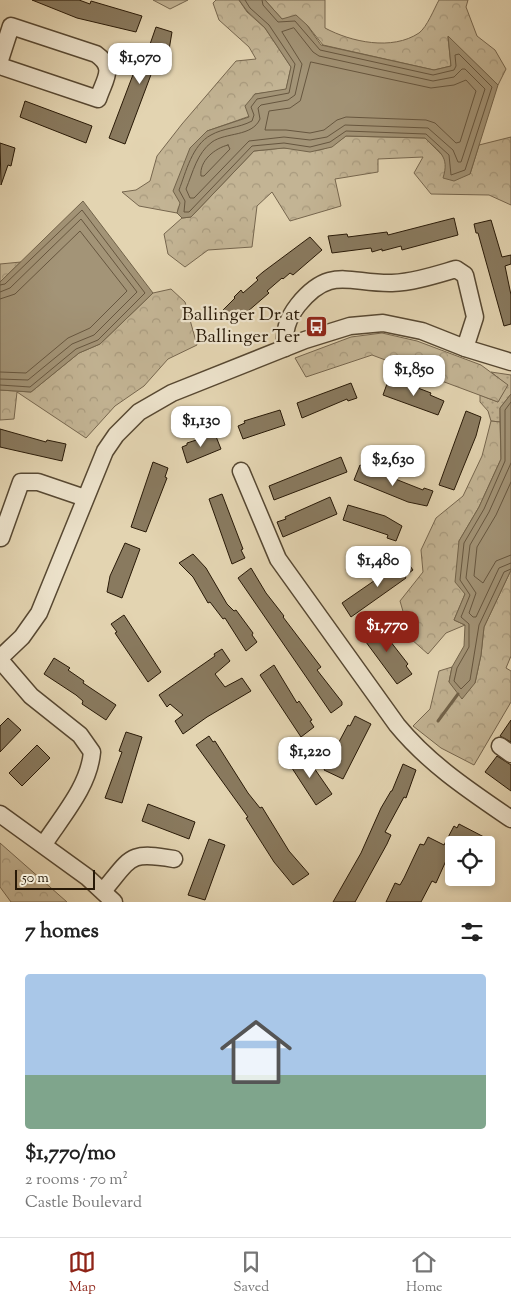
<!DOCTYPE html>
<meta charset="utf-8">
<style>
body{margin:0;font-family:"Sorts Mill Goudy",serif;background:#f6f6f6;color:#222;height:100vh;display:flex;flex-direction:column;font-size:19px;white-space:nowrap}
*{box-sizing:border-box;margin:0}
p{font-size:16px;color:#767676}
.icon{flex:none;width:28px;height:28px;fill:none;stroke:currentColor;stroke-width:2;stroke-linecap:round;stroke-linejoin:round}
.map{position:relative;height:902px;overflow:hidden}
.details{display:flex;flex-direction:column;background:#fff;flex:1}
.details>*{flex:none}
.tools{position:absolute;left:445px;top:836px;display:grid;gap:10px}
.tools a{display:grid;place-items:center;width:50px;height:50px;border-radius:5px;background:#fff;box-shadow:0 2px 8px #0003;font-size:25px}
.scale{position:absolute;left:15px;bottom:12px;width:80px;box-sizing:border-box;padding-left:5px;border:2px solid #281907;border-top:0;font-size:14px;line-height:18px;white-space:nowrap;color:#281907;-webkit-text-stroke:4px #ede3cc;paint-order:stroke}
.price{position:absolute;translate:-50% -42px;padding:0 11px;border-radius:10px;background:#fff;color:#222;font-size:16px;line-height:32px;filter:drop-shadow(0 1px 2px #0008)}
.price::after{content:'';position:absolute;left:50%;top:30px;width:15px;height:11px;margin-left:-8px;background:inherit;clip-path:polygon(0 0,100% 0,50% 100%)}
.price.selected{background:#8f2418;color:#fff}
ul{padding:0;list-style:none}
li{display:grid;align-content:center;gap:10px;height:265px;padding:0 25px}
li+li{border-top:1px solid #e0e0e0}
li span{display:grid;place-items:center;height:155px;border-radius:5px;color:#555}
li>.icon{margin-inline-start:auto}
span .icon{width:90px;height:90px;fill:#fffc;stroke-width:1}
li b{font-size:21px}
h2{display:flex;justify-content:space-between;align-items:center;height:60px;padding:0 25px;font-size:21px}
.dock{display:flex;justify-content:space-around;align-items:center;height:70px;border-top:1px solid #e0e0e0;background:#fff;font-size:14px;color:#767676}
.dock a{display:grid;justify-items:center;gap:2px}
.dock .selected{color:#8f2418}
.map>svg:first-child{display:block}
.grass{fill:url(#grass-dots);stroke:#76664e}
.forest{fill:url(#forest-crowns);stroke:#76664e}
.water{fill:#a39477;stroke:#72634a}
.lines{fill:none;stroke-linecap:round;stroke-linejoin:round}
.shore{stroke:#66563f;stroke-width:1}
.stream{stroke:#72634a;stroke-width:3}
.building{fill:#897a5f;stroke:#281907}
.minor-casing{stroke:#574832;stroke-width:19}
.minor{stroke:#ede3cc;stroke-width:16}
.labels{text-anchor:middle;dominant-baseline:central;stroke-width:4.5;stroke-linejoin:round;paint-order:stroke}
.poi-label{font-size:19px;fill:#281907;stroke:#ede3cc;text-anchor:end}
</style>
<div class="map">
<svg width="511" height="902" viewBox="0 0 511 902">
<defs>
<pattern id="grass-dots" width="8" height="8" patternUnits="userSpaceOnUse" patternTransform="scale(1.25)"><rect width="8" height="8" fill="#c3b494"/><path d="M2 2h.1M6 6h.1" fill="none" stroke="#a89a7e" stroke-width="1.8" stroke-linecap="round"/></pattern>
<pattern id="forest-crowns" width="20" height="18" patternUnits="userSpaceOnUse" patternTransform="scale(1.25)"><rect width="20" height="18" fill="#c3b494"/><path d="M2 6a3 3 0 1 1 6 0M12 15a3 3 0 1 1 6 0" fill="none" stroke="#a89a7e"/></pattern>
</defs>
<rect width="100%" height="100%" fill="#e3d4b1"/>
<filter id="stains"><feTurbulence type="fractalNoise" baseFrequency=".004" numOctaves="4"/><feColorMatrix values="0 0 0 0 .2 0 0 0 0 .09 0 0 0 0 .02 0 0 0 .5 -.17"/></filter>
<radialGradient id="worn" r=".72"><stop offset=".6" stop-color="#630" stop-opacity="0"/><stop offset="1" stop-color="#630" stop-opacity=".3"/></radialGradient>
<polygon class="grass" points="491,372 511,375 511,394 500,408 500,422 491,421 488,411 480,402 480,395 498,402 507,385"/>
<g class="forest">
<polygon points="153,0 188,0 170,9"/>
<polygon points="216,0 239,0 247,12 265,28 291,67 286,90 255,94 250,116 207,131 177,213 139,206 122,192 136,190 150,181 157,156 182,124 236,61 256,59 249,47 219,20 213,3"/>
<path d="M265,0H325V28C351,42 392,51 419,33C427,27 434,9 439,0H468L466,7L477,36L495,50L506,69L498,85L448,37L451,66L434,70L323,45L307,25L282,19Z"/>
<path d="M346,136L425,138L445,158L447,167L470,174L479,145L511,137V205L489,195L431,194L414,173L423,157L378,159V172L335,179L341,206L290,221L272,192L257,206L252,247L208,250L185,267L168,254L164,234L182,218L191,217L254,151C264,150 273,149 282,148C313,148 317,158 346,136Z"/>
<polygon points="21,262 1,281 0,282 0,264"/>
<polygon points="171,289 185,302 197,345 168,359 144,386 115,406 86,438 17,392 14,419 0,420 0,390 31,392 79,353 100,344 153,293"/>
<polygon points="382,333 417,341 481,365 508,385 498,402 372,355 306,377 295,358 351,337"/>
<polygon points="491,421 500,422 501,459 479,507 459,541 465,594 454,620 465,625 446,633 428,654 411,639 400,601 423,572 421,550 436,518 463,496 482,456"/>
<polygon points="511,570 511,656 506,668 511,671 511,702 474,765 441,748 413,726 430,709 439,671 452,667 449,682 475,683 481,655 484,627"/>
<polygon points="0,843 67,902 11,902 0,887"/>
</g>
<g class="water">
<path d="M239,0H265L282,19L296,15L307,25L321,45L434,70L451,66L448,36L498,85L470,174L454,181L443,178C450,156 439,152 425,138L346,136L332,147L310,152L284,148L254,151L191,217L182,218L177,213L180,203L173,191L190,148L207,131L249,117L245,106L255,94L286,89L291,67L265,28L247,11Z"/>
<polygon points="83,201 153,293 100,344 79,353 31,392 0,390 0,282"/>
<polygon points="511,394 511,570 484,627 481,655 475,683 462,699 449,682 452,667 464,646 465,625 454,620 465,594 455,582 459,541 479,507 501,459 500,408"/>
</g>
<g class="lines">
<g class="shore">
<path d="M245,0L250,8L269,25L295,64L289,93L257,99L251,107L254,115L252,121C239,128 223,128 211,135C192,145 186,172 179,190L185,201L184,212H189L252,146L284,143L310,147L330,142L346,131L426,134L449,155L451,175L465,170L492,87L459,54L455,55L456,66L454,70L433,75L320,50L295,21L278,22L263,5L262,0"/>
<path d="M294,28L313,52L319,56L433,81L454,77L462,69H465L485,89L461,162H458L453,150L428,128L345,125L327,137L310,140L284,137L249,141L194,198H190L186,189C193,172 197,153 212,142C226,132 252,137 260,119L258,108L261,105L288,100L295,95L302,64L282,32Z"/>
<polygon points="311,62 431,88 454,85 466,80 476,91 460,142 456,143 435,123 426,120 346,117 337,120 324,130 310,133 286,130 265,130 269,111 290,108 300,101"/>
<path d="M228,145L230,149L204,176H201C199,161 215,148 228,145Z"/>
<polyline points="0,285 5,284 82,210 145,293 98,340 76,349 30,387 0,385"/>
<polyline points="0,292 10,288 81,219 137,292 94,335 72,344 28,380 0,379"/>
<polyline points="0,299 15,294 80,231 127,291 90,328 68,338 26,373 0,372"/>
<polyline points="511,402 505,410 505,461 484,509 464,543 460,580 470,595 461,617 469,624 469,647 457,668 454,681 461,689 470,680 479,625 504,572 511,569"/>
<polyline points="511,463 489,512 470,545 466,578 476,593 469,613 473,617 476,617 499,568 511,563"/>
<polyline points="511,482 496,515 477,547 474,576 483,583 496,561 511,555"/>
</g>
<polyline class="stream" points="438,721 458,694"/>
</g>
<g class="building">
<polygon points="32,0 79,0 90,4 91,1 142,16 136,32 77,18"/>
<polygon points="156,27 172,32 169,50 166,49 160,66 155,64 125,144 109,138 134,72 140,73"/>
<polygon points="25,101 92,126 86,143 20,117"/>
<polygon points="0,143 15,148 11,166 8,165 1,185"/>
<polygon points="454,218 458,235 402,250 401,246 382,251 382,249 372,252 371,248 332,253 328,236 347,234 348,237 387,232 388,235"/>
<polygon points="491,220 502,257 511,255 511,264 505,266 511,295 511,324 504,326 478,233 476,233 474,224"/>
<polygon points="310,237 322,250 293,275 290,273 283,279 282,278 267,291 269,293 232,325 221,312 235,298 234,297 241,290 243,293 258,280 256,278 263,272"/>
<polygon points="388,381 410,387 410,385 431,393 430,395 444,401 438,415 383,395"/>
<polygon points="351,383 357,398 348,401 347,399 302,418 297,403"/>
<polygon points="280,410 285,425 243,439 238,426 245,423 244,421"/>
<polygon points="466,411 481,417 476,436 454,490 439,485"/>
<polygon points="0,429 46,442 47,440 66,444 62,461 0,447"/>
<polygon points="215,434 221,449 187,463 182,447 187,445 187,443"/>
<polygon points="341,457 347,472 274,500 269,486"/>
<polygon points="153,462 168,468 165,477 167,478 146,532 131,527"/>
<polygon points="360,465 423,490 424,488 433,491 427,506 408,502 354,480"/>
<polygon points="222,494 243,549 241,550 245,558 232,564 209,499"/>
<polygon points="330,497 337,514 283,537 277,522 286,519 285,517"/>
<polygon points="348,505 385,516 402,526 396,541 387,538 388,535 343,520"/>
<polygon points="125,543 140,549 122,598 107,592 110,576"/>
<polygon points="193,554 206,568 227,604 234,611 236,610 253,633 252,635 257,642 246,651 225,618 223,619 210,602 208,603 193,577 179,563"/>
<polygon points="402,559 405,559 413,570 405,576 406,578 351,617 342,603 397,565 396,563"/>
<polygon points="251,568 266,593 284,616 283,617 321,667 317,670 342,702 342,705 331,713 238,578"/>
<polygon points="124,615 161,672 148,682 115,633 117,632 111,624"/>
<polygon points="376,623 408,664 406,666 412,674 397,684 360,634"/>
<polygon points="222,649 230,661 215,674 225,687 242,678 251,691 207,717 183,734 175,721 183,715 170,704 167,707 159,695 215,656 214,654"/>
<polygon points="54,658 70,668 68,670 84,681 83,683 116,705 106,720 82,704 83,701 76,695 44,674"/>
<polygon points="274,665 297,703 299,701 312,720 310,721 314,727 301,737 260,675"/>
<polygon points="355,716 371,724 343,779 324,770 348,725 350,726"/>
<polygon points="8,718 21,730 0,752 0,726"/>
<polygon points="511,720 511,742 500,736"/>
<polygon points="126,732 142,737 122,803 105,798 122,752 119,751"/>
<polygon points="209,736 213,742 215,741 248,793 260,808 262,807 289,851 309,874 293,885 274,862 246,818 248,817 196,745"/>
<polygon points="37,745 50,758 22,786 9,773"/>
<polygon points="303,752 332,794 316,805 288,762"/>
<polygon points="497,756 511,765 511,791 485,772"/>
<polygon points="403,764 416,770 406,798 404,797 385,832 391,835 387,844 355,902 333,902 361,853 381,808 391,791 392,791"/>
<polygon points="148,804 195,822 189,839 142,821"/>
<polygon points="459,824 484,837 480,845 454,845 454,856 449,854 436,883 432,881 421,902 386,902 395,883 400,885 404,878 420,844 424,845 428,837 444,845 454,826 457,828"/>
<polygon points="209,839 225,845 205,900 188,895"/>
</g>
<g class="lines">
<defs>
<g id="minor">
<path d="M0,60L11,26L96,54C116,68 105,78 98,99L0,66"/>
<path d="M285,348C284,331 287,319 298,305C330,265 349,284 392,283C414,282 435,275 456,269L465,275L475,317L465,348"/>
<path d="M241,471L278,559L397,725C429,764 470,791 511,819"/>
<polyline points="1,538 21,482 38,482 85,498"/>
<polyline points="0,658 22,637 39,613 105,451 116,435 139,412 172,393 305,340 350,326 383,323 422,331 465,348 511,362"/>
<path d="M0,660L31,696L80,735L92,752C89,786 63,815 44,844"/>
<polyline points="500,746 511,754"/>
<polyline points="0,814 87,877 114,902"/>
<path d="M103,891C132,857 128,851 174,859"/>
</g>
</defs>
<use href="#minor" class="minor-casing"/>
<use href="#minor" class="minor"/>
</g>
<defs>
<symbol id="bus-square" viewBox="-11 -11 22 22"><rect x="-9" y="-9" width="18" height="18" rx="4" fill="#8f2418" stroke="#ede3cc"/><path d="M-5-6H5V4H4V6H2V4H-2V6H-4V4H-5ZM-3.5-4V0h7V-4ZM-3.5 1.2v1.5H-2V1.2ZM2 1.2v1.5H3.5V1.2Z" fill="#fff"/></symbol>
</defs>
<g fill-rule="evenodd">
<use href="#bus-square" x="304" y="314" width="25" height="25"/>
</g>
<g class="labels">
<g class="poi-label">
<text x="300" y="315">Ballinger Dr at<tspan x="300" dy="22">Ballinger Ter</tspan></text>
</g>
</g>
<rect width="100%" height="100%" filter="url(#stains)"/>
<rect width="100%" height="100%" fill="url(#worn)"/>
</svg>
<div class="tools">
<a><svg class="icon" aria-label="locate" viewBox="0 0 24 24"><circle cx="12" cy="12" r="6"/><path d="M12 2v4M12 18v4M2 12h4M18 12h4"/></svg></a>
</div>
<div class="scale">50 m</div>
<b class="price" style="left:140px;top:85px">$1,070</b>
<b class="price" style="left:414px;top:397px">$1,850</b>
<b class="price" style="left:201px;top:448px">$1,130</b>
<b class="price" style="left:393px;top:487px">$2,630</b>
<b class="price" style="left:378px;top:588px">$1,480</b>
<b class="price selected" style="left:387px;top:653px">$1,770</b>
<b class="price" style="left:310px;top:779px">$1,220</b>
</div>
<section class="details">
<h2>7 homes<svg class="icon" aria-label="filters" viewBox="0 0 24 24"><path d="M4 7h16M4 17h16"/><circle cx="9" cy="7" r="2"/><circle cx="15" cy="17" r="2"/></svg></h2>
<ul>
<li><span style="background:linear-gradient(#a9c7e8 65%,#7fa58c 0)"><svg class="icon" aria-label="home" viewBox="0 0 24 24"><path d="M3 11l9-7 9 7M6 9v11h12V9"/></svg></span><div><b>$1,770/mo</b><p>2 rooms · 70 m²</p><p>Castle Boulevard</p></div></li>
</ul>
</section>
<nav class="dock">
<a class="selected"><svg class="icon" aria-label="map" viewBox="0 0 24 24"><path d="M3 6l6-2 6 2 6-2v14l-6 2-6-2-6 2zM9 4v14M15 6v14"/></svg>Map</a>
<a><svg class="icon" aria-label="saved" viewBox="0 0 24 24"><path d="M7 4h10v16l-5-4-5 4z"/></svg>Saved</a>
<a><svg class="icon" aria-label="home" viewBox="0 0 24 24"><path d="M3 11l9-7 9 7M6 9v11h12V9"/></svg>Home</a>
</nav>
